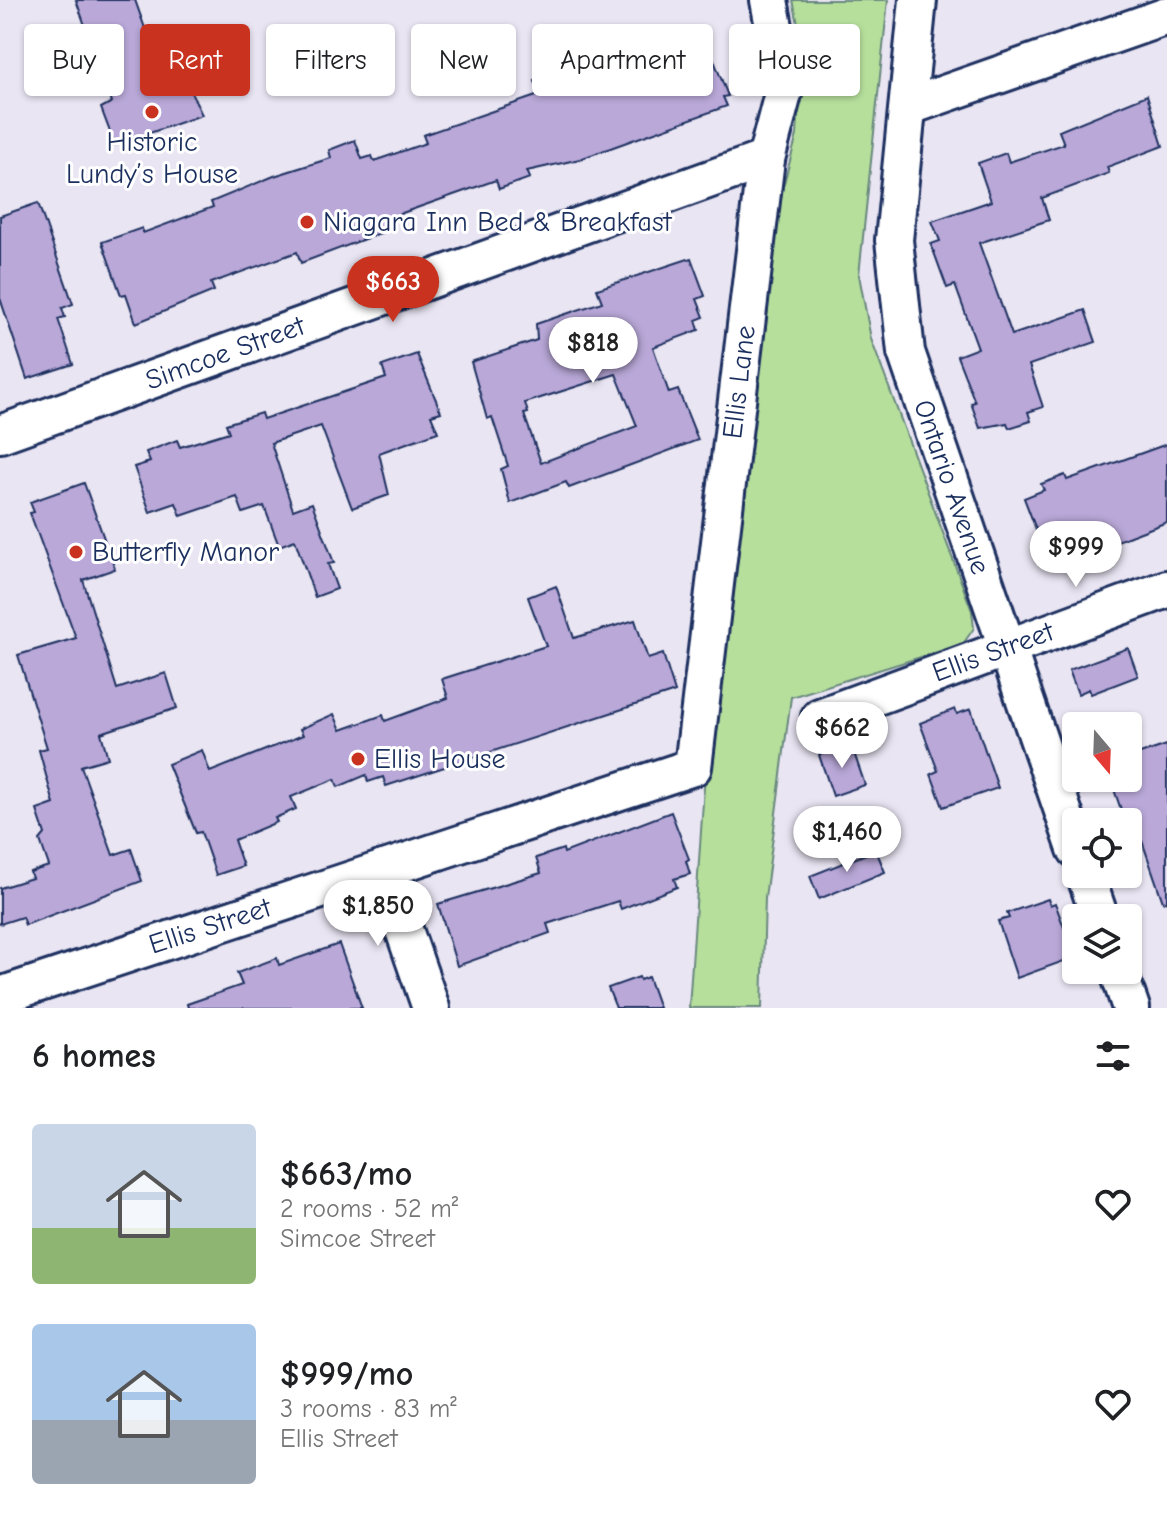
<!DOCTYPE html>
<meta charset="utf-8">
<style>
body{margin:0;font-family:"Comic Neue",sans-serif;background:#f2f2f2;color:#202124;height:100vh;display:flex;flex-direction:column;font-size:30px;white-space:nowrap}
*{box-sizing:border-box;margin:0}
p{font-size:26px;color:#757577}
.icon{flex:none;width:44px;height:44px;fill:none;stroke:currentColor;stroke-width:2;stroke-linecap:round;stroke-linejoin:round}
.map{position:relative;height:1008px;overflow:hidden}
.panel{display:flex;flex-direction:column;background:#fff;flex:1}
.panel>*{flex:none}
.top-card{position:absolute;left:24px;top:24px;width:1120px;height:72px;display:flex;gap:16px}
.needle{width:52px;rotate:161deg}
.fabs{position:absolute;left:1062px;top:712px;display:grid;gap:16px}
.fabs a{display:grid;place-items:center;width:80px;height:80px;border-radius:8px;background:#fff;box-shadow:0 2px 6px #0004;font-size:40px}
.price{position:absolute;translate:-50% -68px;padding:0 18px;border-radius:28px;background:#fff;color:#222;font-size:26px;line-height:52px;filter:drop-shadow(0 2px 4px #0008)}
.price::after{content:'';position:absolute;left:50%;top:48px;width:24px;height:18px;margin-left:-12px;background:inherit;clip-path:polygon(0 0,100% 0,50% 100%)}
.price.active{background:#c8321e;color:#fff}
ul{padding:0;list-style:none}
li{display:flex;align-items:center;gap:24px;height:200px;padding:0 32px}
li span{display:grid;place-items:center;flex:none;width:224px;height:160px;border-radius:8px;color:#555}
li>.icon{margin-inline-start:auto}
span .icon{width:96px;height:96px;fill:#fffc;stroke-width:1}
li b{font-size:34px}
h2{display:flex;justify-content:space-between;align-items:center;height:96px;padding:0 32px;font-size:34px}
.tag{padding:0 28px;border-radius:8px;background:#fff;box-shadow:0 2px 6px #0004;font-size:28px;line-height:72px}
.tag.active{background:#c8321e;color:#fff}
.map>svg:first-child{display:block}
.green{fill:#b6df9c;stroke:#68877d;stroke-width:2}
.building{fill:#b9a8d8;stroke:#1b2f5e;stroke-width:2;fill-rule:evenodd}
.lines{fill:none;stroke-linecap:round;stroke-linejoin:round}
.minor-casing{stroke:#1b2f5e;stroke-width:42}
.minor{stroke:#fff;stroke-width:36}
.poi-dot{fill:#c8321e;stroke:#fff;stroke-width:3}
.labels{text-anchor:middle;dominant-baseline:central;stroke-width:6;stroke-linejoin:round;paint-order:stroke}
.poi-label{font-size:28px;fill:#1b2f5e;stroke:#fff;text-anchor:start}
.street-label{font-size:28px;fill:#1b2f5e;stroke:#fff}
</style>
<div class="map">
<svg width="1167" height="1008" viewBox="0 0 1167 1008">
<rect width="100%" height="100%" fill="#eae5f3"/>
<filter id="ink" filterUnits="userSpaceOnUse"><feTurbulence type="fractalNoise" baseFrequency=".0125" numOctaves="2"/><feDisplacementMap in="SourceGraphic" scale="16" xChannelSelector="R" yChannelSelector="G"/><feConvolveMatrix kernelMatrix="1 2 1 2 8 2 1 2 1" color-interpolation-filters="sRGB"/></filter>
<g filter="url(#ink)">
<polygon class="green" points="793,0 888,0 859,275 871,339 972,611 974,628 963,644 791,697 765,898 762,1008 689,1008 704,787 772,227 797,135 802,43"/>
<g class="building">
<polygon points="76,0 135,0 164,82 183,75 202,115 115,145 101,108 112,102"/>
<polygon points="688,39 692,50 705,45 711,53 728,96 723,97 727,106 580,159 527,171 530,178 499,189 496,180 391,217 394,228 301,263 297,252 211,283 214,291 136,323 126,294 121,295 102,242 142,228 143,233 213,207 211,202 274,176 331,158 329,150 355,140 362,159 372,156 374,161 426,143 423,135 539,95 535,81 595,61 593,56 625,44 631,60"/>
<polygon points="1147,95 1163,146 1107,167 1109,173 1042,198 1049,220 979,243 1012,335 1085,310 1096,342 1029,365 1043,407 1028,412 1031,421 1009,428 1007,423 980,428 971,403 975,402 957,356 978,348 955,285 947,288 931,244 940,241 932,221 991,201 978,163 1006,153 1009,162 1064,144 1059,131"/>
<polygon points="38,203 73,304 62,308 65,317 58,319 73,364 27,379 0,298 0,216"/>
<path d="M691,258L705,296L697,299L704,317L696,320L699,330L653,347L669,393L678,390L698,440L569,488L566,482L510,503L501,469L508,466L492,417L487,419L471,362L537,340L536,324L602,302L597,289ZM616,374L637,426L541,463L524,414L528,413L525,403Z"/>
<polygon points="417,354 441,412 431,415 438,432 379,453 389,495 352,508 321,426 271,443 293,510 312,503 334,563 328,564 337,589 315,597 295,540 279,546 264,506 243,513 237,497 181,516 176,503 150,512 134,467 150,462 146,452 177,440 180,447 229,432 226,424 261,413 263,419 386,378 382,366"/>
<polygon points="1167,444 1167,522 1054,565 1048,552 1045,553 1024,498 1044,490 1041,484 1065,475 1067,480"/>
<polygon points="84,483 115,569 83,580 117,689 166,673 177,708 101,733 108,758 81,766 113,855 131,849 142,881 25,925 22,917 0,924 0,888 32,878 30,872 49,866 40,840 45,834 37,810 54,804 39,750 47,748 18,655 76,638 30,513 34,512 30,502"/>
<polygon points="556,586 574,638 635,620 648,659 663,654 675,692 386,786 383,777 368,782 366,775 338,787 335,779 291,797 296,809 275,818 277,822 234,840 243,866 216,875 201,832 196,833 168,764 202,750 210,772 303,735 300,729 334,714 341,730 383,715 385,721 448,698 442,679 546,646 528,597"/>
<polygon points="1128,648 1138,676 1091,694 1089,689 1078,694 1069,670"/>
<polygon points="955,709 957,714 971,709 998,788 943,807 931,774 938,771 920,723"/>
<polygon points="851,744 865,785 833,796 819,755"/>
<polygon points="1167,745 1167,901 1163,902 1142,841 1133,844 1110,778 1128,778 1128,758"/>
<polygon points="671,812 689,859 686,861 690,874 674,879 677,887 621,909 618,901 547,924 550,933 457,966 438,904 541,873 536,858 563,849 564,853"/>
<polygon points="876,850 885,872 819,899 810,876"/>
<polygon points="1048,899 1050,905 1055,903 1075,957 1017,978 998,921 1009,918 1007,913"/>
<polygon points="339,944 362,1008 188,1008 187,1004 242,985 237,973 277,958 279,965"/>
<polygon points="639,977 640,980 648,977 659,1008 616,1008 608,988"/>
</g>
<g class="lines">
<defs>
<g id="minor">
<polyline points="918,0 894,240 906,352 1076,849"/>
<polyline points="910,106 1167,16"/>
<polyline points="0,434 766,159"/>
<polyline points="820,717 1167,589"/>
<polyline points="383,869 431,1008"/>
<polyline points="1085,874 1100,918"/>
<polyline points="1118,970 1131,1008"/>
<polyline points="0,996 693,767 766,159 785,86 769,0"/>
</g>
</defs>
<use href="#minor" class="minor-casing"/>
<use href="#minor" class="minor"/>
</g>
</g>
<g class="poi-dot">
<circle cx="152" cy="112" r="8"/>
<circle cx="307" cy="222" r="8"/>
<circle cx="76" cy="552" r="8"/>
<circle cx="358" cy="759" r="8"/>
</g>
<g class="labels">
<g class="poi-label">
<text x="152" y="142" text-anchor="middle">Historic<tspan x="152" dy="32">Lundy’s House</tspan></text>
<text x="323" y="222">Niagara Inn Bed &amp; Breakfast</text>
<text x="92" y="552">Butterfly Manor</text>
<text x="374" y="759">Ellis House</text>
</g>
<g class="street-label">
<text transform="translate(225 353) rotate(-20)">Simcoe Street</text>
<text transform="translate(739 382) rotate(-83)">Ellis Lane</text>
<text transform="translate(952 487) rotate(71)">Ontario Avenue</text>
<text transform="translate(993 652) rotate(-20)">Ellis Street</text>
<text transform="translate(210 926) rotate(-18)">Ellis Street</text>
</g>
</g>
</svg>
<div class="fabs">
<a><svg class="needle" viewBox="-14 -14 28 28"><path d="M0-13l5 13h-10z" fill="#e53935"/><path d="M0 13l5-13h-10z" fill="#757577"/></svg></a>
<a><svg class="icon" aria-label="locate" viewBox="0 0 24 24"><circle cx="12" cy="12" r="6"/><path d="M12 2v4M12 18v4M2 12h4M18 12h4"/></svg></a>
<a><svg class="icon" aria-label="layers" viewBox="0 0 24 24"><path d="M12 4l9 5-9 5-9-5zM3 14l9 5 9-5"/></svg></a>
</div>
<b class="price active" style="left:393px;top:324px">$663</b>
<b class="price" style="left:593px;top:385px">$818</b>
<b class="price" style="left:1076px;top:589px">$999</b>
<b class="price" style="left:842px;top:770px">$662</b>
<b class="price" style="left:847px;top:874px">$1,460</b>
<b class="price" style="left:378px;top:948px">$1,850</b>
<div class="top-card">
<a class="tag">Buy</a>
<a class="tag active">Rent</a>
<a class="tag">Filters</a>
<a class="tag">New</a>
<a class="tag">Apartment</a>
<a class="tag">House</a>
</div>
</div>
<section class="panel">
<h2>6 homes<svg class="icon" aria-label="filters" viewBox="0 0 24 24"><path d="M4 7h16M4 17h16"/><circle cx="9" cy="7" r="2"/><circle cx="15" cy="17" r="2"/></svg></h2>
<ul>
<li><span style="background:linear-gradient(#c9d6e8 65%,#8fb573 0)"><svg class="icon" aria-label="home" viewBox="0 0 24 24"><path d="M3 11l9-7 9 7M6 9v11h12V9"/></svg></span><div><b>$663/mo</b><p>2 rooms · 52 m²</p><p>Simcoe Street</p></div><svg class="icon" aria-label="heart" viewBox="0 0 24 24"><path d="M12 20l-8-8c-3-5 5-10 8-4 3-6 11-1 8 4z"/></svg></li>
<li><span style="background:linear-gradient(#a9c7e8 60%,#9aa5b1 0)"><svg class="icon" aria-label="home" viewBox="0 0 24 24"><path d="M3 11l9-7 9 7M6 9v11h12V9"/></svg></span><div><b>$999/mo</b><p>3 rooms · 83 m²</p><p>Ellis Street</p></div><svg class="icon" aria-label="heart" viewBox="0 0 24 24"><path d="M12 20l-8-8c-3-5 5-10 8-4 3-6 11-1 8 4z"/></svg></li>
</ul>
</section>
